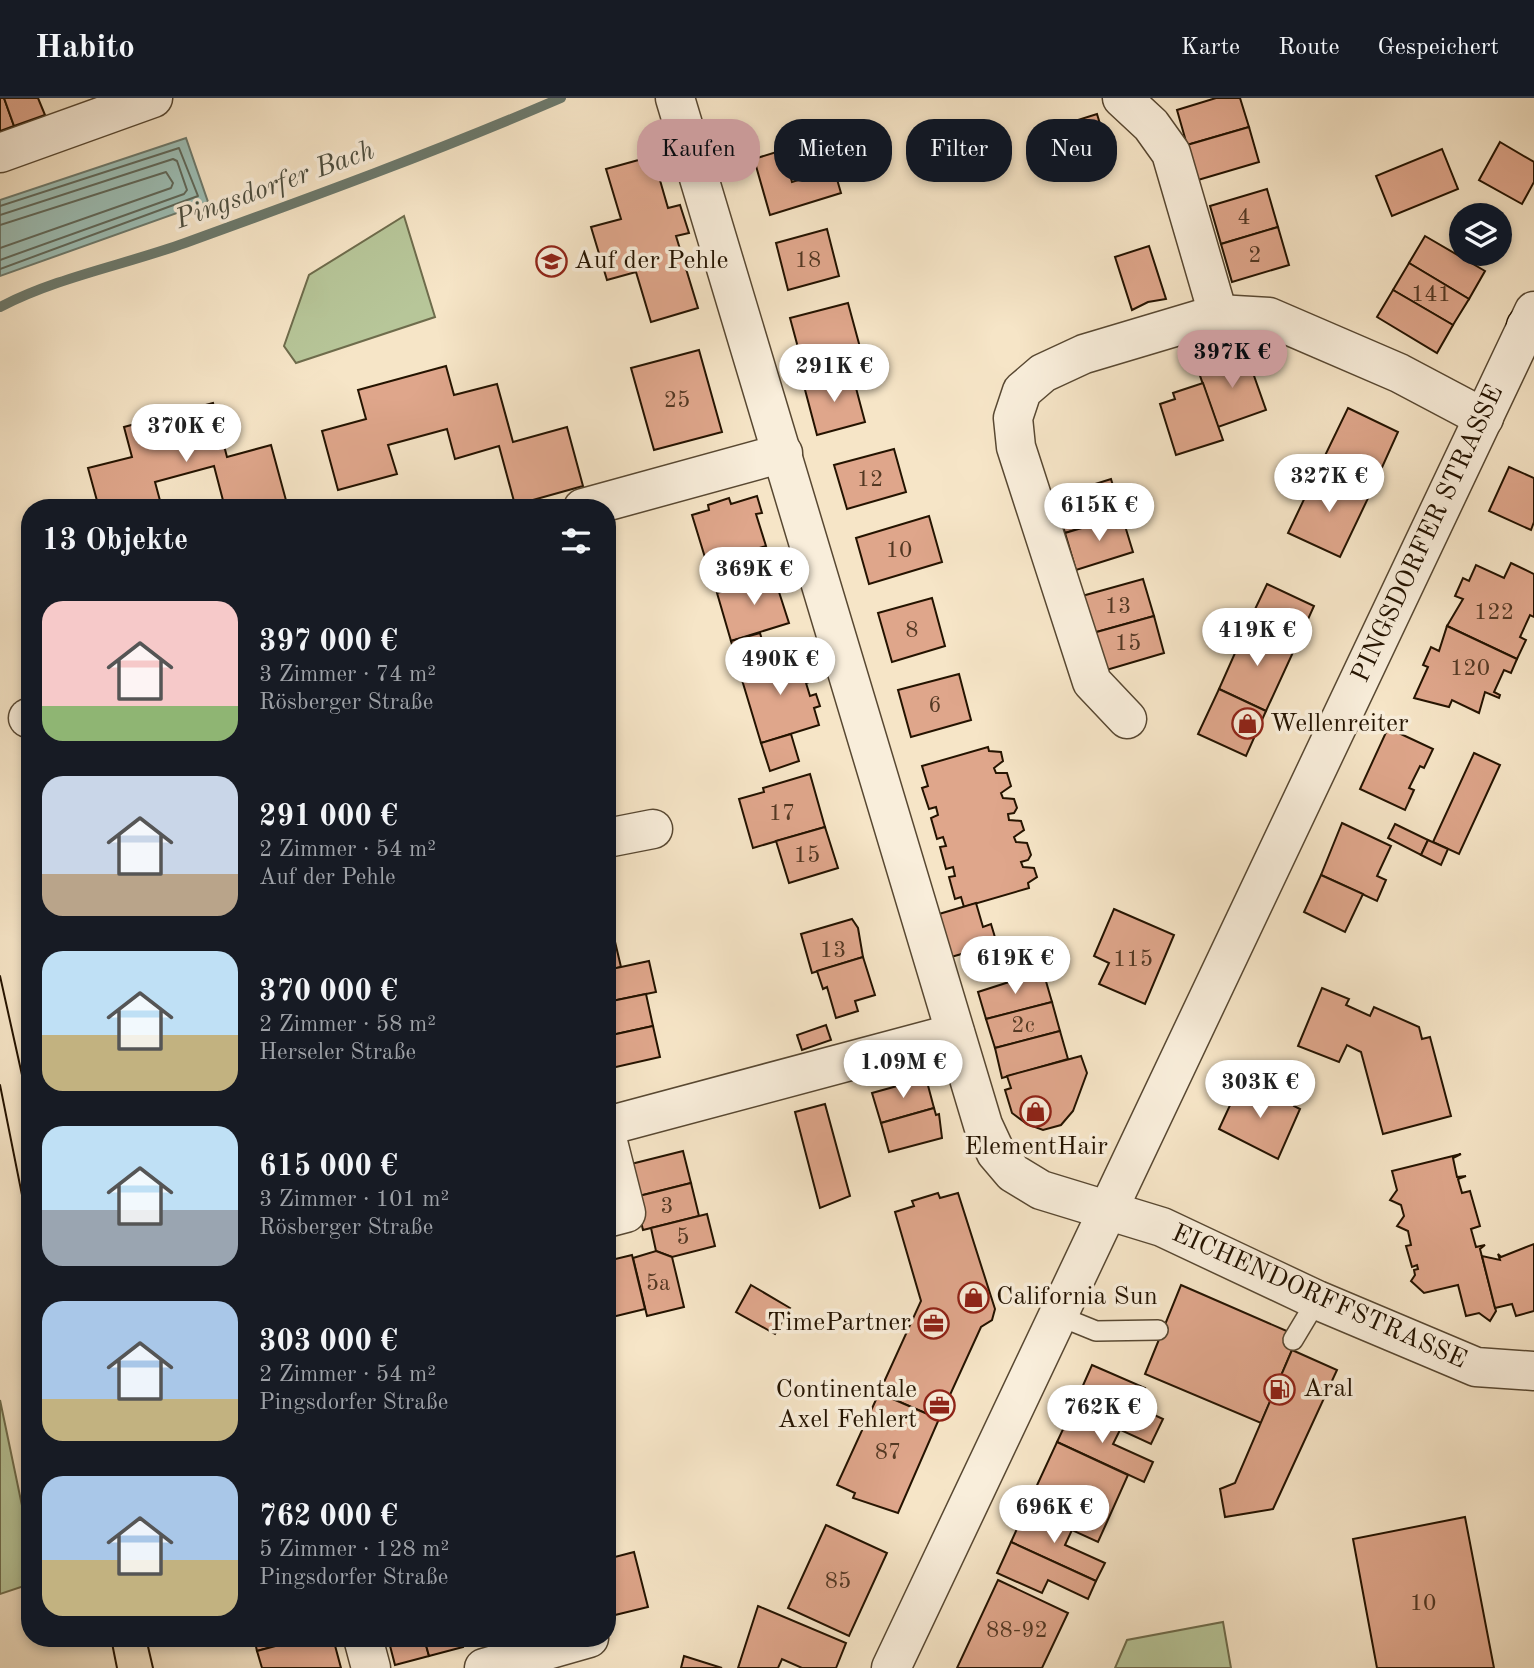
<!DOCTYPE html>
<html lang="de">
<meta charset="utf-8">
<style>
body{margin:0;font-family:"Old Standard TT",serif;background:#242831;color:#f1f3f6;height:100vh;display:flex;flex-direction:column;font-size:26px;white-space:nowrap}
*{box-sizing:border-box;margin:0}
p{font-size:23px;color:#9ea1a6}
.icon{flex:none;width:38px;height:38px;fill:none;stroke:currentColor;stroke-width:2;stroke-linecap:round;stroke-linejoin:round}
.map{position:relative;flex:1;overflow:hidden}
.details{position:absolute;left:21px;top:401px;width:595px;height:1148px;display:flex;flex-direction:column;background:#171b24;border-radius:28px;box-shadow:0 4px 10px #0003}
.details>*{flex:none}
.guide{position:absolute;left:637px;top:21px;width:665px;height:63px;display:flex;gap:14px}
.tools{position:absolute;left:1449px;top:105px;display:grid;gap:14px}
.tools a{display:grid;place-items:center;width:63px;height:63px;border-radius:50%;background:#171b24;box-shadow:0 4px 10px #0003;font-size:35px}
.price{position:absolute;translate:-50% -60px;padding:0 16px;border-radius:24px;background:#fff;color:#222;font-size:23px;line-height:46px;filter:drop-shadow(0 2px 4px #0008)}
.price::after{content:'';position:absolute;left:50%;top:42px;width:21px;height:16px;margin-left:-10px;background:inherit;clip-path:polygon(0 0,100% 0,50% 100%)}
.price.selected{background:#c59692;color:#111}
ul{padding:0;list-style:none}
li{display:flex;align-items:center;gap:21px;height:175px;padding:0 21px}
li span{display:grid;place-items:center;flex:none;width:196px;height:140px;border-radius:21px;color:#555}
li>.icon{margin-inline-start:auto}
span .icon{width:84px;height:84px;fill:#fffc;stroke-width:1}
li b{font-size:30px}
h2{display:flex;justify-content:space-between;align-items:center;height:84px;padding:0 21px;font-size:30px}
.tag{padding:0 24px;border-radius:28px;background:#171b24;box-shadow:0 4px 10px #0003;font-size:24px;line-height:63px}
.tag.selected{background:#c59692;color:#111}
header{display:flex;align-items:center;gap:42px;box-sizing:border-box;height:98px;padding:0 35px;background:#171b24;border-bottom:2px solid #363941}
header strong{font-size:33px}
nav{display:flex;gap:38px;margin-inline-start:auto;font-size:24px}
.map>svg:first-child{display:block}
.green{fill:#b7c699;stroke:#6e6c4c;stroke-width:2}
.water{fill:#9dbfb6;stroke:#6d7a6d;stroke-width:2}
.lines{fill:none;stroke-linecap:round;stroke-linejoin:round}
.shore{stroke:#60695b;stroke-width:2}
.stream{stroke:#6d7a6d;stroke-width:10}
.building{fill:#dfa68b;stroke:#241300;stroke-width:2}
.lane-casing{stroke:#584832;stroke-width:22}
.street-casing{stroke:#584832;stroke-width:41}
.secondary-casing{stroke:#241300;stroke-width:41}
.lane{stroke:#f9eedb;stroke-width:19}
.street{stroke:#f9eedb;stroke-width:38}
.secondary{stroke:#f9eedb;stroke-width:38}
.tram{stroke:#241300;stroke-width:2}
.labels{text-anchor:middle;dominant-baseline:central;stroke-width:7;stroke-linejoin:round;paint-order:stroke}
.number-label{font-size:23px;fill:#533823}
.poi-label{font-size:26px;fill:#241300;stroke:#f9eedb;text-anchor:start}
.street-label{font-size:26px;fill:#241300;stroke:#f9eedb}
.water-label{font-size:28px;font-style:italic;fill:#4e4f40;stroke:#f9eedb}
</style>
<header>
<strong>Habito</strong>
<nav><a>Karte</a><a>Route</a><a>Gespeichert</a></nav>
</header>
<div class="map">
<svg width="1534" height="1570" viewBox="0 0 1534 1570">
<rect width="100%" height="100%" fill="#f6e5c7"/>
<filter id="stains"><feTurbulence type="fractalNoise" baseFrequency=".00286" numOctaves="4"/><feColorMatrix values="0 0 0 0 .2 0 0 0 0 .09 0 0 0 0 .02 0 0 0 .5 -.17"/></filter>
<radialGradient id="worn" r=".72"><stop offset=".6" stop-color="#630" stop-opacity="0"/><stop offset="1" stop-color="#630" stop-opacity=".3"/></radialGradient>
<g class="green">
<polygon points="404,118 435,219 296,265 284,248 309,177"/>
<polygon points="0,1302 30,1446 30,1486 0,1496"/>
<polygon points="1223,1524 1231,1570 1115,1570 1127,1542"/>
</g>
<polygon class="water" points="186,40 208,104 0,178 0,102"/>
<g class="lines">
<g class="shore">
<polyline points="0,108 179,50 198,98 0,171"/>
<polyline points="0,117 173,61 177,63 187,92 184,96 0,162"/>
<polyline points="0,127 166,74 173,85 171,90 0,150"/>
</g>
<path class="stream" d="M0,209C58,179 124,167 185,145C312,99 438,53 561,0"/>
</g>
<g class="building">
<polygon points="0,0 4,0 14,28 0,33"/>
<polygon points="4,0 38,0 45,17 14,28"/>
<polygon points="1216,0 1240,0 1249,29 1187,47 1177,12"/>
<polygon points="1097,16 1111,62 1054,80 1040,34"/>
<polygon points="1249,29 1259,64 1198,82 1187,47"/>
<polygon points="1500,44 1534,64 1534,84 1522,106 1479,82"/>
<polygon points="1442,51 1458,91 1392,118 1376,78"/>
<polygon points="783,52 792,84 834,71 841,95 770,117 754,61"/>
<polygon points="653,58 668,110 680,107 689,135 676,138 698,210 651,224 636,174 607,182 591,129 621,121 606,71"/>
<polygon points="1267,91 1278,129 1221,146 1210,108"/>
<polygon points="1278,129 1289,167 1232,184 1221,146"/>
<polygon points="827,131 839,178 788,192 776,145"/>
<polygon points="1425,138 1485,173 1469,201 1409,165"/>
<polygon points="1149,148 1166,201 1148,204 1132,212 1115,159"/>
<polygon points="1409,165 1469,201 1453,227 1393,192"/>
<polygon points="1393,192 1453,227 1437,255 1377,219"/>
<polygon points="848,205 861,253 803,268 790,220"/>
<polygon points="699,252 722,334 654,352 631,270"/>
<polygon points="1246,255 1266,312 1218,329 1198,272"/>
<polygon points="446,268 454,297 497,286 513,344 567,329 583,388 515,407 499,348 455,361 447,331 388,347 397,376 338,392 322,333 366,321 358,292"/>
<polygon points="852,275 865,324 817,337 804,288"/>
<polygon points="1203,285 1223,342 1176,357 1160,306 1175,301 1173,295"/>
<polygon points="213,305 227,359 271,347 287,406 274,410 225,410 214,368 155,384 162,410 99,410 88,370 132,359 124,329"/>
<polygon points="1348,310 1398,334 1370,396 1318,372"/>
<polygon points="894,351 906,394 847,411 834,367"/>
<polygon points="1509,369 1534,380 1534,424 1531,432 1489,413"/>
<polygon points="1318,372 1370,396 1340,459 1288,435"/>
<polygon points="1111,381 1122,418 1065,435 1054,399"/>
<polygon points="757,398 762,415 756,416 766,448 707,466 692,417 709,412 708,407 729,400 731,406"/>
<polygon points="929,418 942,464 869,486 856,440"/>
<polygon points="1122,418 1133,454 1076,472 1065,435"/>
<polygon points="1511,465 1534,476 1534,519 1530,517 1520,539 1526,542 1517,561 1447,528 1463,501 1455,498 1463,480 1469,483 1476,467 1504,480"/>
<polygon points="780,476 785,492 779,494 789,525 731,543 717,495"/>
<polygon points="1143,481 1154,518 1093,535 1082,498"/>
<polygon points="1267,486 1314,508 1295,550 1247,528"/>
<polygon points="932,500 945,548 892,564 878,515"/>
<polygon points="1154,518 1164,555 1103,573 1093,535"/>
<polygon points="1247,528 1295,550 1266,613 1219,591"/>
<polygon points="1447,528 1517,561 1511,575 1504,572 1494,594 1500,597 1499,600 1485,594 1479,615 1452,602 1449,609 1414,600 1428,569 1423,567 1431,549 1439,553"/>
<polygon points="760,535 764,549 735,557 731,543"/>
<polygon points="764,549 769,563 739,572 735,557"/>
<polygon points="798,554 803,571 808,570 812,583 806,585 810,598 816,596 820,608 814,610 819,627 761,645 739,572"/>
<polygon points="959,576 971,622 911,639 898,592"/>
<polygon points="1219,591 1266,613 1246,658 1198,636"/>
<polygon points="1388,630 1433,651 1424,670 1420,668 1409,690 1414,692 1405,712 1360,691"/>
<polygon points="791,636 799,663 770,673 761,645"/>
<polygon points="988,649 989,653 1001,654 1003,663 994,670 996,675 1007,675 1011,688 1001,695 1003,700 1014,701 1017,710 1014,715 1008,716 1009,722 1021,723 1024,732 1014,739 1016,744 1027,745 1031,757 1028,762 1021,764 1023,769 1034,770 1037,779 1028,785 1029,790 964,809 961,799 955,801 949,779 955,778 953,769 946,771 940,749 946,748 943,739 937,741 931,720 938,717 936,709 929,711 922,690 928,688 922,668"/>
<polygon points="1474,655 1500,667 1459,756 1433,744"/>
<polygon points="810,676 825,729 753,750 739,701 764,694 763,690"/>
<polygon points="607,703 613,718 607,719"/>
<polygon points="1342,725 1391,748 1377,778 1386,782 1377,803 1321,777"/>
<polygon points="1395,726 1428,742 1421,757 1388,740"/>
<polygon points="825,729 838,770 789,785 776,743"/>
<polygon points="1428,742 1448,751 1441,767 1421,757"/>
<polygon points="1321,777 1363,796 1345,834 1304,814"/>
<polygon points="976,805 983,829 991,826 997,846 951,859 939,816"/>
<polygon points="1114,811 1174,837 1145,906 1099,886 1109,865 1094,858"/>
<polygon points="852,821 858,830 863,859 812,875 801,836"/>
<polygon points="612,831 621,869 607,872 607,832"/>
<polygon points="863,859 875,897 855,903 858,913 836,920 827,889 823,891 817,873"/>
<polygon points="649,863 656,894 607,904 607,872"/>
<polygon points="1043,873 1052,904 986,921 978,894"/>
<polygon points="1322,890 1349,901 1346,907 1370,918 1374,909 1419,929 1422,941 1430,939 1451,1018 1383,1036 1361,954 1347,947 1339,964 1298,948"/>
<polygon points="646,896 653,928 607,938 607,904"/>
<polygon points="1052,904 1060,933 995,950 986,921"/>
<polygon points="826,927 831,942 802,952 797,937"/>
<polygon points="653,928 660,959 607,971 607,938"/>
<polygon points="1060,933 1068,961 1002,980 995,950"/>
<polygon points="1081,958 1087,975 1073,1013 1061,1027 1043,1032 1027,1026 1012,1015 1005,992 1011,990 1007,978"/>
<polygon points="926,980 934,1010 881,1025 872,995"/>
<polygon points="1239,986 1268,998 1269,994 1295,1005 1294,1008 1300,1011 1278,1061 1219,1031 1232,1003 1228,1001 1233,990 1236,992"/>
<polygon points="825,1006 850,1098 820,1110 795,1014"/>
<polygon points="934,1010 936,1017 939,1016 942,1040 889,1054 881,1025"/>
<polygon points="683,1053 691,1085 635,1099 627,1067"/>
<polygon points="1461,1056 1453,1060 1457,1079 1466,1078 1458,1081 1462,1095 1470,1093 1480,1128 1471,1131 1476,1149 1485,1147 1480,1151 1496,1213 1490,1223 1479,1215 1466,1218 1458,1187 1424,1195 1411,1183 1415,1177 1414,1172 1418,1171 1417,1167 1412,1169 1406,1148 1411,1147 1408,1133 1397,1128 1404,1118 1401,1107 1390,1102 1397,1092 1392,1073"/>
<polygon points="691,1085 699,1118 643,1132 635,1099"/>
<polygon points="938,1095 940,1100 958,1095 995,1211 992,1222 981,1229 939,1321 879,1295 921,1203 895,1114 914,1108 912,1103"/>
<polygon points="707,1116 715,1148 672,1159 656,1153 651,1130"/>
<polygon points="1534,1146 1534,1213 1516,1218 1512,1206 1495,1210 1482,1158 1500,1162 1498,1156 1501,1159"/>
<polygon points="656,1153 672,1159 684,1209 647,1218 633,1160"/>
<polygon points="632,1157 645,1211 612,1219 607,1198 607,1163"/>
<polygon points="751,1187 790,1210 775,1236 736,1214"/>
<polygon points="1181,1187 1289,1234 1292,1252 1261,1325 1145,1276"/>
<polygon points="607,1198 612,1219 607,1220"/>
<polygon points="1292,1252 1337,1272 1273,1411 1225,1419 1220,1391 1235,1385"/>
<polygon points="1092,1267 1145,1290 1137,1309 1163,1321 1151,1346 1073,1310"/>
<polygon points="879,1295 939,1321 898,1415 853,1400 855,1395 837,1387"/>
<polygon points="1073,1310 1120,1332 1113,1346 1153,1364 1144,1384 1057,1344"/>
<polygon points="1057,1344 1128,1377 1098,1444 1026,1411"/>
<polygon points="1026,1411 1072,1432 1065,1447 1105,1465 1096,1483 1011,1444"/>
<polygon points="1465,1419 1494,1570 1377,1570 1353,1441"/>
<polygon points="826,1427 887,1455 849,1538 788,1510"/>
<polygon points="1011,1444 1096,1483 1088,1501 1048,1482 1042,1495 997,1475"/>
<polygon points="634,1454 648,1509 615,1517 607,1483 607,1461"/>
<polygon points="998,1482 1068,1515 1042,1570 957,1570"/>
<polygon points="607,1483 615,1517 607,1519"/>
<polygon points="758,1508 846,1545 836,1570 802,1570 782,1561 778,1570 738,1570"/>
<polygon points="254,1540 305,1540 257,1553"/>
<polygon points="305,1540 333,1540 341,1570 262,1570 257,1553"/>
<polygon points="388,1540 424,1540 429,1558 395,1567"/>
<polygon points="424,1540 461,1540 463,1549 429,1558"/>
<polygon points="684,1558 722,1570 681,1570"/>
</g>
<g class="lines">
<defs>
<g id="lane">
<polyline points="1059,1218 1096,1233 1158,1232"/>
<polyline points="1293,1242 1317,1202"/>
</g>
<g id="street">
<polyline points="675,0 983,1027 996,1055 1013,1075 1041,1092 1162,1129 1317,1202 1476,1269 1534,1273"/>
<polyline points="1122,0 1151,27 1171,55 1218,216"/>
<polyline points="0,55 153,0"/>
<polyline points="583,410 783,355"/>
<polyline points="28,620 30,620"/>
<polyline points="1127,621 1092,584 1016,349 1013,320 1022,293 1043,275 1084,256 1218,216 1269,219 1399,275 1484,320"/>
<polyline points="607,740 653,731"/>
<polyline points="607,1028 955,935"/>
<polyline points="607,1040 626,1115 607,1120"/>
<polyline points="363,1540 371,1570"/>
<polyline points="484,1570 589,1540"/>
<polyline points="891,1570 1534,213"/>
</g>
<polyline id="secondary" points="1526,228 1534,226"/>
</defs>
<use href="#lane" class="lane-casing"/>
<use href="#street" class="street-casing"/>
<use href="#secondary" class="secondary-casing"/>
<use href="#lane" class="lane"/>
<use href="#street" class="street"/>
<use href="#secondary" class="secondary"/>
<g class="tram">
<polyline points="0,878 30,1013"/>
<polyline points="0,987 30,1137"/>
<polyline points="111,1540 117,1570"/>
<polyline points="146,1540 153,1570"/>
</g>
</g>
<defs>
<symbol id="school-ring" viewBox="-11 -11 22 22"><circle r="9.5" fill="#f9eedb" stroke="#8f2418" stroke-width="1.5"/><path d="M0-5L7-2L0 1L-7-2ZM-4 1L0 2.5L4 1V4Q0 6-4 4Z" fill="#8f2418"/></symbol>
<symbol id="shop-ring" viewBox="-11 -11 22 22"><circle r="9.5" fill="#f9eedb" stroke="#8f2418" stroke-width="1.5"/><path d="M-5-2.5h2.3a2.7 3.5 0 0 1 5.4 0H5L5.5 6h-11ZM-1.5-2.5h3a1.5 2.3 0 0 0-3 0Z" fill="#8f2418"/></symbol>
<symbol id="office-ring" viewBox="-11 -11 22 22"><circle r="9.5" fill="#f9eedb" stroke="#8f2418" stroke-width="1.5"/><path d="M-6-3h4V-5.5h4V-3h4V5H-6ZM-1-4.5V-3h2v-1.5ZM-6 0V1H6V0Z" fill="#8f2418"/></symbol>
<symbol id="fuel-ring" viewBox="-11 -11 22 22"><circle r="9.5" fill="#f9eedb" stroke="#8f2418" stroke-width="1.5"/><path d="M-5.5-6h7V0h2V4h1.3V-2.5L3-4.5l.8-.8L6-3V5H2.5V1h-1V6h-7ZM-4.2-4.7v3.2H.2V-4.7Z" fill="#8f2418"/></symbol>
</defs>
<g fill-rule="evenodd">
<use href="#school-ring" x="534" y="146" width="35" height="35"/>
<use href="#shop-ring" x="1230" y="608" width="35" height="35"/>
<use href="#shop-ring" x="1018" y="996" width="35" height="35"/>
<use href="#shop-ring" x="956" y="1182" width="35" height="35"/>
<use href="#office-ring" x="916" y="1208" width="35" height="35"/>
<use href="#fuel-ring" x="1262" y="1274" width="35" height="35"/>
<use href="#office-ring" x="922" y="1290" width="35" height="35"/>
</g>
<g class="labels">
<g class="number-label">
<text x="1244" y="119">4</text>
<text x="1255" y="157">2</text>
<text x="808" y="162">18</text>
<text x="1431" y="196">141</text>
<text x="677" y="302">25</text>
<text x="870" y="381">12</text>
<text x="899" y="452">10</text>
<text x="1118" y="508">13</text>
<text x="1494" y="514">122</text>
<text x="912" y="532">8</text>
<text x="1128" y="545">15</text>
<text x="1470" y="570">120</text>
<text x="935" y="607">6</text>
<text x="782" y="715">17</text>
<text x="807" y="757">15</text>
<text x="833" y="852">13</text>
<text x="1133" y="861">115</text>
<text x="1023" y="927">2c</text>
<text x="667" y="1108">3</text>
<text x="683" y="1139">5</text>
<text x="658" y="1185">5a</text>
<text x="888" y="1354">87</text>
<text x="838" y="1483">85</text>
<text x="1423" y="1505">10</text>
<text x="1017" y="1532">88-92</text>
</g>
<g class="poi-label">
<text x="574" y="163">Auf der Pehle</text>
<text x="1270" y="626">Wellenreiter</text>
<text x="1036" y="1049" text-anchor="middle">ElementHair</text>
<text x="996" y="1199">California Sun</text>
<text x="911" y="1225" text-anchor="end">TimePartner</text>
<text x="1303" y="1291">Aral</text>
<text x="917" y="1292" text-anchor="end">Continentale<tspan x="917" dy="30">Axel Fehlert</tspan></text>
</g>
<g class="street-label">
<text transform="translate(1428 436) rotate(-65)">PINGSDORFER STRASSE</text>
<text transform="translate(1319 1199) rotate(24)">EICHENDORFFSTRASSE</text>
</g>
<g class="water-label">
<text transform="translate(275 88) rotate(-20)">Pingsdorfer Bach</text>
</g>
</g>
<rect width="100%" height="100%" filter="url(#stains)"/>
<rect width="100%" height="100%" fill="url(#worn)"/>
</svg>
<div class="tools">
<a><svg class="icon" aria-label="layers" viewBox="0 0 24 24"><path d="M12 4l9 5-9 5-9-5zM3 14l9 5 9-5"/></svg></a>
</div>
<b class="price selected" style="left:1232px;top:292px">397K €</b>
<b class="price" style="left:834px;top:306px">291K €</b>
<b class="price" style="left:186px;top:366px">370K €</b>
<b class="price" style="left:1329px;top:416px">327K €</b>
<b class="price" style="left:1099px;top:445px">615K €</b>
<b class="price" style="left:754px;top:509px">369K €</b>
<b class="price" style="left:1257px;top:570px">419K €</b>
<b class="price" style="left:780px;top:599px">490K €</b>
<b class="price" style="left:1015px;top:898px">619K €</b>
<b class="price" style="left:903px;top:1002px">1.09M €</b>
<b class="price" style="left:1260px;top:1022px">303K €</b>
<b class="price" style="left:1102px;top:1347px">762K €</b>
<b class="price" style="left:1054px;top:1447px">696K €</b>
<div class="guide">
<a class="tag selected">Kaufen</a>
<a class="tag">Mieten</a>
<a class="tag">Filter</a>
<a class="tag">Neu</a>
</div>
<section class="details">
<h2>13 Objekte<svg class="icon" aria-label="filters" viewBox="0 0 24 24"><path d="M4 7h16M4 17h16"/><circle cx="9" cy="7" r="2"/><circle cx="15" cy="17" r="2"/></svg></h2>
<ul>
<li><span style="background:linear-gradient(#f6c9c9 75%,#8fb573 0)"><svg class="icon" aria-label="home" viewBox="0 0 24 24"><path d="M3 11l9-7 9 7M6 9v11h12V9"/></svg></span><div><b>397 000 €</b><p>3 Zimmer · 74 m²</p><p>Rösberger Straße</p></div></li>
<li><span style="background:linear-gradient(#c9d6e8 70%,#b9a48a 0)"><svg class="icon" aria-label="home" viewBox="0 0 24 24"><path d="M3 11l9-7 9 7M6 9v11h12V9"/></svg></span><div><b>291 000 €</b><p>2 Zimmer · 54 m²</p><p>Auf der Pehle</p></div></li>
<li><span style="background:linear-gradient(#bfe0f5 60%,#c2b280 0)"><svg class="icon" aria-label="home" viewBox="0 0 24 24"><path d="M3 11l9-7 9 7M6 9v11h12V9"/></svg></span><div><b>370 000 €</b><p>2 Zimmer · 58 m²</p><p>Herseler Straße</p></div></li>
<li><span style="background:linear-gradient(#bfe0f5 60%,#9aa5b1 0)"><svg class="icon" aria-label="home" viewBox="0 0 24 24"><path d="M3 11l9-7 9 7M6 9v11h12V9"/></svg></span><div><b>615 000 €</b><p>3 Zimmer · 101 m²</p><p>Rösberger Straße</p></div></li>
<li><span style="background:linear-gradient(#a9c7e8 70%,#c2b280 0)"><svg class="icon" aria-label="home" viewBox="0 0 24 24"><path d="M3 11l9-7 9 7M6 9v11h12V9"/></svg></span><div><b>303 000 €</b><p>2 Zimmer · 54 m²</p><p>Pingsdorfer Straße</p></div></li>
<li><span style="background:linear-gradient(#a9c7e8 60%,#c2b280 0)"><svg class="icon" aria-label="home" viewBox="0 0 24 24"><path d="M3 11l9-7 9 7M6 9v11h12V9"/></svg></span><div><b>762 000 €</b><p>5 Zimmer · 128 m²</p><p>Pingsdorfer Straße</p></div></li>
</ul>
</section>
</div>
